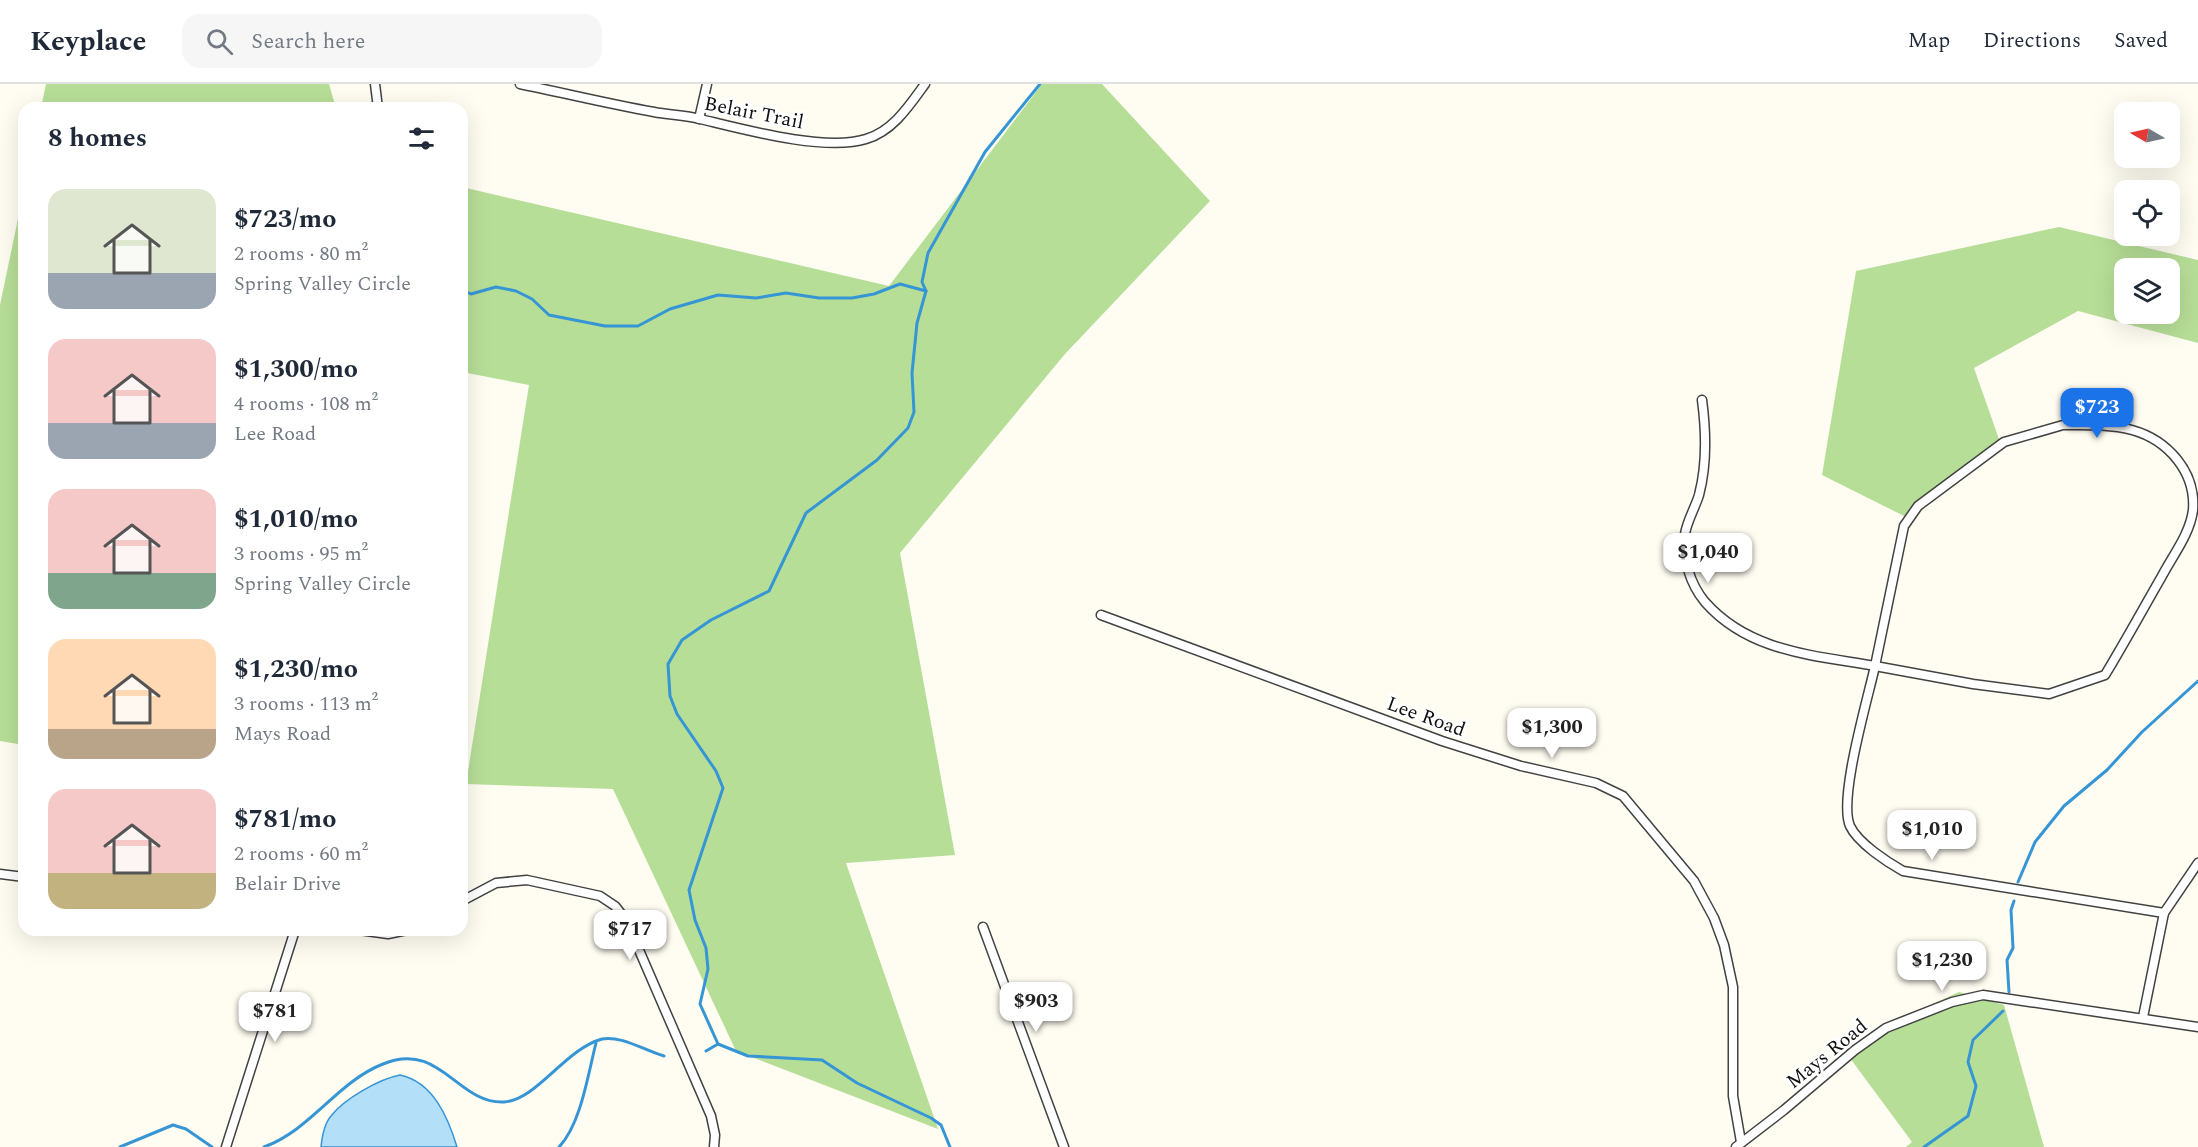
<!DOCTYPE html>
<meta charset="utf-8">
<style>
body{margin:0;font-family:Spectral,serif;background:#f6f6f7;color:#1f2937;height:100vh;display:flex;flex-direction:column;font-size:22px;white-space:nowrap}
*{box-sizing:border-box;margin:0}
p{font-size:20px;color:#747a83}
.icon{flex:none;width:33px;height:33px;fill:none;stroke:currentColor;stroke-width:2;stroke-linecap:round;stroke-linejoin:round}
.map{position:relative;flex:1;overflow:hidden}
.details{position:absolute;left:18px;top:18px;width:450px;height:834px;display:flex;flex-direction:column;background:#fff;border-radius:18px;box-shadow:0 6px 24px #0002}
.details>*{flex:none}
.needle{width:39px;rotate:279deg}
.tools{position:absolute;left:2114px;top:18px;display:grid;gap:12px}
.tools a{display:grid;place-items:center;width:66px;height:66px;border-radius:12px;background:#fff;box-shadow:0 6px 24px #0002;font-size:30px}
.price{position:absolute;translate:-50% -51px;padding:0 14px;border-radius:12px;background:#fff;color:#222;font-size:20px;line-height:39px;filter:drop-shadow(0 2px 3px #0008)}
.price::after{content:'';position:absolute;left:50%;top:36px;width:18px;height:14px;margin-left:-9px;background:inherit;clip-path:polygon(0 0,100% 0,50% 100%)}
.price.on{background:#1a73e8;color:#fff}
ul{padding:0;list-style:none}
li{display:flex;align-items:center;gap:18px;height:150px;padding:0 30px}
li span{display:grid;place-items:center;flex:none;width:168px;height:120px;border-radius:18px;color:#555}
li>.icon{margin-inline-start:auto}
span .icon{width:72px;height:72px;fill:#fffc;stroke-width:1}
li b{font-size:26px}
h2{display:flex;justify-content:space-between;align-items:center;height:72px;padding:0 30px;font-size:26px}
header{display:flex;align-items:center;gap:36px;box-sizing:border-box;height:84px;padding:0 30px;background:#fff;border-bottom:2px solid #e0e1e3}
header strong{font-size:28px}
nav{display:flex;gap:33px;margin-inline-start:auto;font-size:21px}
.search{width:420px;height:54px;background:#f6f6f7;display:flex;align-items:center;gap:15px;box-sizing:border-box;padding:0 21px;border-radius:18px;color:#747a83;font-size:22px}
.map>svg:first-child{display:block}
.forest{fill:#b7de97;fill-rule:evenodd}
.water{fill:#b3dff9;stroke:#3695d5;stroke-width:1.5}
.lines{fill:none;stroke-linecap:round;stroke-linejoin:round}
.stream{stroke:#3695d5;stroke-width:3}
.street-casing{stroke:#424242;stroke-width:11}
.street{stroke:#fff;stroke-width:8}
.labels{text-anchor:middle;dominant-baseline:central;stroke-width:6;stroke-linejoin:round;paint-order:stroke}
.street-label{font-size:20px;fill:#0f0f0f;stroke:#fff}
</style>
<header>
<strong>Keyplace</strong>
<div class="search"><svg class="icon" aria-label="search" viewBox="0 0 24 24"><circle cx="10" cy="10" r="6"/><path d="M15 15l6 6"/></svg>Search here</div>
<nav><a>Map</a><a>Directions</a><a>Saved</a></nav>
</header>
<div class="map">
<svg width="2198" height="1063" viewBox="0 0 2198 1063">
<rect width="100%" height="100%" fill="#fffcf2"/>
<g class="forest">
<polygon points="46,0 329,0 336,24 41,24"/>
<polygon points="1042,0 1102,0 1210,117 1065,270 900,469 955,771 846,779 938,1045 736,967 613,705 466,700 529,301 462,288 462,103 889,202"/>
<polygon points="24,106 24,661 0,657 0,221"/>
<path d="M2059,143L2198,176V259L2078,227L1974,284L2000,358L1906,433L1822,391L1856,187ZM2124,184H2169V230H2124Z"/>
<polygon points="1959,908 2004,921 2044,1063 1906,1063 1912,1058 1844,966 1902,934"/>
</g>
<path class="water" d="M400,991C433,998 448,1033 457,1063H321C322,1053 324,1040 331,1032C344,1015 379,995 400,991Z"/>
<g class="lines">
<g class="stream">
<polyline points="462,206 471,210 496,203 516,207 532,215 549,231 605,242 638,242 670,225 718,211 756,214 786,209 819,214 852,214 874,210 900,200 926,207"/>
<polyline points="2018,798 2035,758 2064,722 2107,686 2142,648 2198,597"/>
<polyline points="2009,908 2007,876 2013,864 2011,826 2014,817"/>
<polyline points="706,967 718,960"/>
<polyline points="120,1063 173,1041 186,1045 212,1063"/>
<path d="M264,1063C311,1046 337,998 383,980C440,956 457,1020 504,1018C537,1016 565,965 602,955C620,951 646,967 664,972"/>
<path d="M559,1063C581,1040 588,990 596,959"/>
<polyline points="950,1063 941,1041 931,1034 857,999 822,976 748,972 718,960 700,920 708,885 706,864 695,836 689,806 723,704 716,687 677,630 670,612 668,580 682,556 711,536 769,507 806,429 877,376 908,344 914,328 912,289 917,239 926,207 922,198 928,169 985,68 1040,0"/>
<polyline points="1924,1063 1968,1032 1976,1002 1968,978 1973,956 2003,927"/>
</g>
<defs>
<g id="street">
<polyline points="375,0 378,24"/>
<path d="M520,0C564,9 609,20 654,28C669,31 685,31 700,35C742,45 825,68 866,55C893,47 909,22 925,0"/>
<polyline points="699,35 707,0"/>
<path d="M1702,316C1706,346 1707,381 1699,411C1695,424 1687,437 1685,450C1682,474 1690,500 1705,518C1749,568 1813,571 1875,582C1868,614 1838,715 1850,742C1858,759 1887,778 1903,787L2164,829"/>
<path d="M2063,341C2085,341 2110,340 2132,346C2168,356 2196,388 2193,426C2190,450 2173,471 2162,492C2143,525 2125,558 2105,591L2049,610L1973,600L1875,582L1904,442L1918,422L2004,358Z"/>
<polyline points="1101,531 1442,657 1521,682 1596,699 1623,712 1694,797 1714,834 1724,861 1733,903 1733,1012 1741,1058"/>
<polyline points="0,790 24,793"/>
<polyline points="462,817 496,799 527,796 600,812 615,822 626,836 711,1032 715,1051 714,1063"/>
<polyline points="983,843 1064,1063"/>
<polyline points="359,846 388,850 407,846"/>
<polyline points="2143,933 2164,829 2198,779"/>
<polyline points="226,1063 295,846"/>
<polyline points="1736,1063 1784,1026 1855,966 1886,944 1952,918 1983,911 2198,943"/>
</g>
</defs>
<use href="#street" class="street-casing"/>
<use href="#street" class="street"/>
</g>
<g class="labels">
<g class="street-label">
<text transform="translate(754 29) rotate(11)">Belair Trail</text>
<text transform="translate(1426 633) rotate(20)">Lee Road</text>
<text transform="translate(1827 970) rotate(-39)">Mays Road</text>
</g>
</g>
</svg>
<div class="tools">
<a><svg class="needle" viewBox="-14 -14 28 28"><path d="M0-13l5 13h-10z" fill="#e53935"/><path d="M0 13l5-13h-10z" fill="#747a83"/></svg></a>
<a><svg class="icon" aria-label="locate" viewBox="0 0 24 24"><circle cx="12" cy="12" r="6"/><path d="M12 2v4M12 18v4M2 12h4M18 12h4"/></svg></a>
<a><svg class="icon" aria-label="layers" viewBox="0 0 24 24"><path d="M12 4l9 5-9 5-9-5zM3 14l9 5 9-5"/></svg></a>
</div>
<b class="price on" style="left:2097px;top:355px">$723</b>
<b class="price" style="left:1708px;top:500px">$1,040</b>
<b class="price" style="left:1552px;top:675px">$1,300</b>
<b class="price" style="left:1932px;top:777px">$1,010</b>
<b class="price" style="left:630px;top:877px">$717</b>
<b class="price" style="left:1942px;top:908px">$1,230</b>
<b class="price" style="left:1036px;top:949px">$903</b>
<b class="price" style="left:275px;top:959px">$781</b>
<section class="details">
<h2>8 homes<svg class="icon" aria-label="filters" viewBox="0 0 24 24"><path d="M4 7h16M4 17h16"/><circle cx="9" cy="7" r="2"/><circle cx="15" cy="17" r="2"/></svg></h2>
<ul>
<li><span style="background:linear-gradient(#dfe7d0 70%,#9aa5b1 0)"><svg class="icon" aria-label="home" viewBox="0 0 24 24"><path d="M3 11l9-7 9 7M6 9v11h12V9"/></svg></span><div><b>$723/mo</b><p>2 rooms · 80 m²</p><p>Spring Valley Circle</p></div></li>
<li><span style="background:linear-gradient(#f6c9c9 70%,#9aa5b1 0)"><svg class="icon" aria-label="home" viewBox="0 0 24 24"><path d="M3 11l9-7 9 7M6 9v11h12V9"/></svg></span><div><b>$1,300/mo</b><p>4 rooms · 108 m²</p><p>Lee Road</p></div></li>
<li><span style="background:linear-gradient(#f6c9c9 70%,#7fa58c 0)"><svg class="icon" aria-label="home" viewBox="0 0 24 24"><path d="M3 11l9-7 9 7M6 9v11h12V9"/></svg></span><div><b>$1,010/mo</b><p>3 rooms · 95 m²</p><p>Spring Valley Circle</p></div></li>
<li><span style="background:linear-gradient(#ffd9b3 75%,#b9a48a 0)"><svg class="icon" aria-label="home" viewBox="0 0 24 24"><path d="M3 11l9-7 9 7M6 9v11h12V9"/></svg></span><div><b>$1,230/mo</b><p>3 rooms · 113 m²</p><p>Mays Road</p></div></li>
<li><span style="background:linear-gradient(#f6c9c9 70%,#c2b280 0)"><svg class="icon" aria-label="home" viewBox="0 0 24 24"><path d="M3 11l9-7 9 7M6 9v11h12V9"/></svg></span><div><b>$781/mo</b><p>2 rooms · 60 m²</p><p>Belair Drive</p></div></li>
</ul>
</section>
</div>
